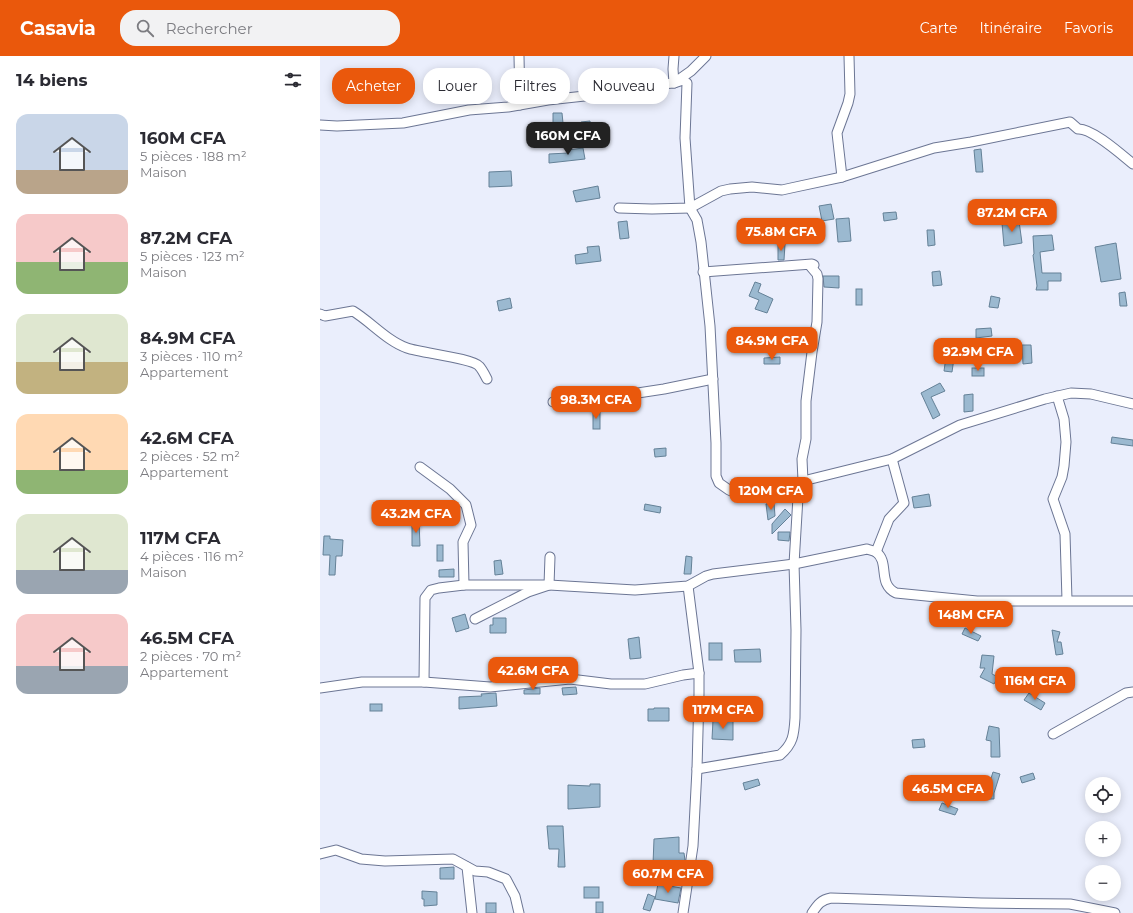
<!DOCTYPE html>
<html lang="fr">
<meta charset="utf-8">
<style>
body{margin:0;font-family:Montserrat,sans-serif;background:#f2f2f3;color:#2b2b33;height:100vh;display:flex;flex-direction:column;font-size:15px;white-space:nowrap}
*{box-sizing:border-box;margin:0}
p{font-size:13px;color:#7c7c81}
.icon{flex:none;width:22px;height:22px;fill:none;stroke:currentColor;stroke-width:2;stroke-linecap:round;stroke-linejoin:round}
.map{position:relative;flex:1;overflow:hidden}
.drawer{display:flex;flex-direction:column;background:#fff;width:320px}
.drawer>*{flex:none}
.guide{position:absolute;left:12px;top:12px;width:380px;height:36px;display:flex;gap:8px}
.buttons{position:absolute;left:765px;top:721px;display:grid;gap:8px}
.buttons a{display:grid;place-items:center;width:36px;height:36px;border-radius:50%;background:#fff;box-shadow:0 2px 10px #0003;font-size:20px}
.price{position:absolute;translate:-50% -34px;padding:0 9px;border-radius:8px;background:#ea580c;color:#fff;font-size:13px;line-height:26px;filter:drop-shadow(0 1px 2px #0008)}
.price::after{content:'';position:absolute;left:50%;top:24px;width:12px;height:9px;margin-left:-6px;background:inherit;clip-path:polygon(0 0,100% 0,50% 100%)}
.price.on{background:#222;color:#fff}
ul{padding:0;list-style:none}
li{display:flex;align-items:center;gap:12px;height:100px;padding:0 16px}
li span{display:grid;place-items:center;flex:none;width:112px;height:80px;border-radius:12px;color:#555}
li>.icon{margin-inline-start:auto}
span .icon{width:48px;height:48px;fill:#fffc;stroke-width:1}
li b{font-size:17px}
h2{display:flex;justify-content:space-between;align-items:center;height:48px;padding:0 16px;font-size:17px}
.tag{padding:0 14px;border-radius:16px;background:#fff;box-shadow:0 2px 10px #0003;font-size:14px;line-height:36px}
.tag.on{background:#ea580c;color:#fff}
header{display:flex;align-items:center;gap:24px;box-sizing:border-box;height:56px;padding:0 20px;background:#ea580c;color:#fff}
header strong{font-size:19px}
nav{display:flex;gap:22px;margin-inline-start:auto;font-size:14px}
.search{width:280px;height:36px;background:#f2f2f3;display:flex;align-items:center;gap:10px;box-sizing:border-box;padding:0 14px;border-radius:16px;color:#7c7c81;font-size:15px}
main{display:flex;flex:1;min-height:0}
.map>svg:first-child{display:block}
.building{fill:#9bb9d0;stroke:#648197}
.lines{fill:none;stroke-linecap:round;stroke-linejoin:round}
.minor-casing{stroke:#6c7694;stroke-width:11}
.minor{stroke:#fff;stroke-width:9}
</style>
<header>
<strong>Casavia</strong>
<div class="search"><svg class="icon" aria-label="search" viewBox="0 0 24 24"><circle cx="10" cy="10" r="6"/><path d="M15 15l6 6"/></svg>Rechercher</div>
<nav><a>Carte</a><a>Itinéraire</a><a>Favoris</a></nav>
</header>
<main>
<section class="drawer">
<h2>14 biens<svg class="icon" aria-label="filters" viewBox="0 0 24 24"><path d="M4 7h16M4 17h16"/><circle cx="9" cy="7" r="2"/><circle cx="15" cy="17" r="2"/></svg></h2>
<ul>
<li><span style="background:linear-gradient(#c9d6e8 70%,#b9a48a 0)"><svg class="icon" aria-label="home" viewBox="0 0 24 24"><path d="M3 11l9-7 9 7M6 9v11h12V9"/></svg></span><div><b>160M CFA</b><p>5 pièces · 188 m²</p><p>Maison</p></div></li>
<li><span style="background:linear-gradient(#f6c9c9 60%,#8fb573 0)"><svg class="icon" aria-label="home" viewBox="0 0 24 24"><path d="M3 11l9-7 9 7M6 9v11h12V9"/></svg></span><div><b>87.2M CFA</b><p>5 pièces · 123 m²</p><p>Maison</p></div></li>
<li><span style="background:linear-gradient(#dfe7d0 60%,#c2b280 0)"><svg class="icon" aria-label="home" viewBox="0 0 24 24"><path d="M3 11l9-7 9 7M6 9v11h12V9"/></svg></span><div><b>84.9M CFA</b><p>3 pièces · 110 m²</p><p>Appartement</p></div></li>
<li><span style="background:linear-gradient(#ffd9b3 70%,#8fb573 0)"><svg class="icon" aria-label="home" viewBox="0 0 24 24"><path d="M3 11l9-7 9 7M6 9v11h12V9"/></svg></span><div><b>42.6M CFA</b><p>2 pièces · 52 m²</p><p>Appartement</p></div></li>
<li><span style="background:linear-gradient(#dfe7d0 70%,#9aa5b1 0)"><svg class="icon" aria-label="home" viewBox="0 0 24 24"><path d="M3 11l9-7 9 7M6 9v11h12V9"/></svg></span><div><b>117M CFA</b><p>4 pièces · 116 m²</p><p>Maison</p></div></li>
<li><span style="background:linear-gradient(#f6c9c9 65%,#9aa5b1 0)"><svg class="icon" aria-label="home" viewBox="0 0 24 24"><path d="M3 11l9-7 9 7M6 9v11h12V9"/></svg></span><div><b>46.5M CFA</b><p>2 pièces · 70 m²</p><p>Appartement</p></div></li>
</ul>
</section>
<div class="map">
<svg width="813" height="857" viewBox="0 0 813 857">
<rect width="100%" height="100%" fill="#eaeefc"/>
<g class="building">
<polygon points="233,57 242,57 243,67 233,68"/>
<polygon points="270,65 271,79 262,80 261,66"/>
<polygon points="263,92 265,103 229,107 229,98 248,97 248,94"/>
<polygon points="661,93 663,116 656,116 654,94"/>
<polygon points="191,115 192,130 169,131 169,116"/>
<polygon points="278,130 280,142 256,146 253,135"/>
<polygon points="511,148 514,163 502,165 499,150"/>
<polygon points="576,156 577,163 564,165 563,157"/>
<polygon points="529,162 531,185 518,186 516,163"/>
<polygon points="307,165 309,182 300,183 298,166"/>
<polygon points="699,165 702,187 684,190 682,167"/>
<polygon points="607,174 614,174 615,189 608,190"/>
<polygon points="732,179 734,194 720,196 722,217 741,217 741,225 728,225 728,234 716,234 717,230 713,199 714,198 713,180"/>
<polygon points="796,187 801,223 781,226 775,191"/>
<polygon points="458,188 465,188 464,204 458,204"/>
<polygon points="279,190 281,205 256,208 255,199 268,197 267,191"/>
<polygon points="620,215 622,229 613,230 612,216"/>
<polygon points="503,220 519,220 519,232 504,231"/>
<polygon points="435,226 441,228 438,236 453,243 447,257 435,253 439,244 429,240"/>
<rect x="536" y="233" width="6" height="16"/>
<polygon points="805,236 807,250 800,250 799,237"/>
<polygon points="671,240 680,242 678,252 669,251"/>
<polygon points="190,242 192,252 179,255 177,245"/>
<polygon points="671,272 672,280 656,282 656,273"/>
<polygon points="702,289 711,289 712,307 703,308"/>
<polygon points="460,301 460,308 444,308 444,302"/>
<polygon points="626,301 634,302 632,316 624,315"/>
<rect x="652" y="312" width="12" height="8"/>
<polygon points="620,327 625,335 611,341 620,359 613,363 601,337"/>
<polygon points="653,338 653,355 644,356 644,339"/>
<rect x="273" y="356" width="7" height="17"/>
<polygon points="792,381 813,384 813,390 791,387"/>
<polygon points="346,392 346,400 335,401 334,393"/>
<polygon points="609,438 611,450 594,452 592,441"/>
<polygon points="454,447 455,460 448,464 446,448"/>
<polygon points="325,448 341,451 340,457 324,454"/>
<polygon points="465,453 471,459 452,478 452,468"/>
<polygon points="92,465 99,465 100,490 92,490"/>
<polygon points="458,476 470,476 469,485 458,484"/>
<polygon points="4,480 10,480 10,483 23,484 22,500 16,500 15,519 9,519 10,499 3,499"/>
<rect x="117" y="489" width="6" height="16"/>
<polygon points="366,500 372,501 371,518 364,518"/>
<polygon points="181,504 183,518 175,519 174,505"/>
<polygon points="134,513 134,521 119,521 119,514"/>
<polygon points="145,558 149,572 136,576 132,562"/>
<polygon points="173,562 186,562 186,577 170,577 170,569 173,569"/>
<polygon points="645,572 661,580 658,585 642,578"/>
<polygon points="732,574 740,576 737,586 741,586 743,598 736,599"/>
<polygon points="319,581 321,602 310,603 308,583"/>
<rect x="389" y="587" width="13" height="17"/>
<polygon points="440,593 441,606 415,606 414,594"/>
<polygon points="662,599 674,600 672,618 678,621 674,628 660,621 665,612 660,612"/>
<polygon points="256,631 257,638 243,639 242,632"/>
<polygon points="220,632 220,638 204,638 204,634"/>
<polygon points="176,637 177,650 139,653 139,641 162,640 161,638"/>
<polygon points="709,637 725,647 721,654 704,644"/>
<rect x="50" y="648" width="12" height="7"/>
<polygon points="334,652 349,652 349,665 328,665 328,653 334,653"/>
<polygon points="393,664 413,664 413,684 392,683"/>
<polygon points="669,670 679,672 680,701 671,701 671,685 666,684"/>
<polygon points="604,683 605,691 593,692 592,684"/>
<polygon points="673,716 680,718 674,737 674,743 667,743 667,732 668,732"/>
<polygon points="713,717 715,723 702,727 700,721"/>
<polygon points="438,723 440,729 425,734 423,727"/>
<polygon points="270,728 280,728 280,751 248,753 248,729 270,730"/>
<polygon points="622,747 638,753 635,759 619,754"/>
<polygon points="227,770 243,770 245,811 238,811 239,793 229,793"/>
<polygon points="359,781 359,797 364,797 365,804 362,820 335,821 335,808 333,808 334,783"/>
<polygon points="134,811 134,823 120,823 120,812"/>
<polygon points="338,828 361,832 358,847 335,843"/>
<rect x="264" y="831" width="15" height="11"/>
<polygon points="102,835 117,836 117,849 104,850 104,843 102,843"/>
<polygon points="328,838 335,841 330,855 323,853"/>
<rect x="276" y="846" width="7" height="11"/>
<rect x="166" y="847" width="10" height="10"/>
</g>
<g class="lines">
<defs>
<g id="minor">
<polyline points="199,0 200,49"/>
<polyline points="354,0 353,13 354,27 363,24 367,27 365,82 370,152 377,164 381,186 390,270 396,387 396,420 399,427 409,434 423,440 468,439 478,441 483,425 572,403 640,369 725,343 751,337 771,338 813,348"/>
<polyline points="0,69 17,70 83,67 149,54 188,51 228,44 292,37 328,29 354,27 371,15 386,0"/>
<polyline points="522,121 517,77 528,47 530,38 529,0"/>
<path d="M299,152L332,153L370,152L401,135L410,133L432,131L462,134L471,132L522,121L614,92L651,86L750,66L758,73C772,72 802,99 813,108"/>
<polyline points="383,216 492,208 494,209 491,211 497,218 498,223 497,266 492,296 486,345 486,383 482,403 483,425"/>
<path d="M0,258L5,260L33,255C51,266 67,285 87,292C101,297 152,302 159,310C162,313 165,319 167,323"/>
<polyline points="737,340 744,363 746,386 744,410 742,421 733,443 745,478 747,544"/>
<polyline points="233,346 249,344 272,344 344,333 393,323"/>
<polyline points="100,411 130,433 146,449 151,469 143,486 144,529"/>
<polyline points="556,496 569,463 584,447 572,403"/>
<polyline points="155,563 208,536 229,529 230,501"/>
<path d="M104,626L105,542L111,534L119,532L144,529H229L315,534L368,530L386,520L393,518L474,508L547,493C550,494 554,495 556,496C570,506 557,528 576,537L657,545H813"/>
<polyline points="0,632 42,626 104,626 170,631 250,623 291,628 325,628 363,619 379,617"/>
<polyline points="733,678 806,637 813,636"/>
<path d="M377,713L460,699C473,688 474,679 475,662L476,574L474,508L478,441"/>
<polyline points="0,798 16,794 41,803 65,805 133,803 155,815 168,816 186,823 195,840 199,857"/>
<polyline points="147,811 152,857"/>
<polyline points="363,857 373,790 377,713 379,638 379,617 368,530"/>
<path d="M492,857C498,848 501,844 511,842L661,847L750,848L795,857"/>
</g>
</defs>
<use href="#minor" class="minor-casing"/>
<use href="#minor" class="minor"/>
</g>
</svg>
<div class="buttons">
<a><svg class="icon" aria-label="locate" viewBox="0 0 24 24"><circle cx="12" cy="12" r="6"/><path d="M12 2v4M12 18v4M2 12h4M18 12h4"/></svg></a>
<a>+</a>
<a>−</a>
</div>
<b class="price on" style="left:248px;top:100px">160M CFA</b>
<b class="price" style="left:692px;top:177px">87.2M CFA</b>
<b class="price" style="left:461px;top:196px">75.8M CFA</b>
<b class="price" style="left:452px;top:305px">84.9M CFA</b>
<b class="price" style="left:658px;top:316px">92.9M CFA</b>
<b class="price" style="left:276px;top:364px">98.3M CFA</b>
<b class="price" style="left:451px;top:455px">120M CFA</b>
<b class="price" style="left:96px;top:478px">43.2M CFA</b>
<b class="price" style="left:651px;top:579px">148M CFA</b>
<b class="price" style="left:213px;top:635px">42.6M CFA</b>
<b class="price" style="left:715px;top:645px">116M CFA</b>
<b class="price" style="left:403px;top:674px">117M CFA</b>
<b class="price" style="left:628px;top:753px">46.5M CFA</b>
<b class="price" style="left:348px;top:838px">60.7M CFA</b>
<div class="guide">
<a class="tag on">Acheter</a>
<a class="tag">Louer</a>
<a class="tag">Filtres</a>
<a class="tag">Nouveau</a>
</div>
</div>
</main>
